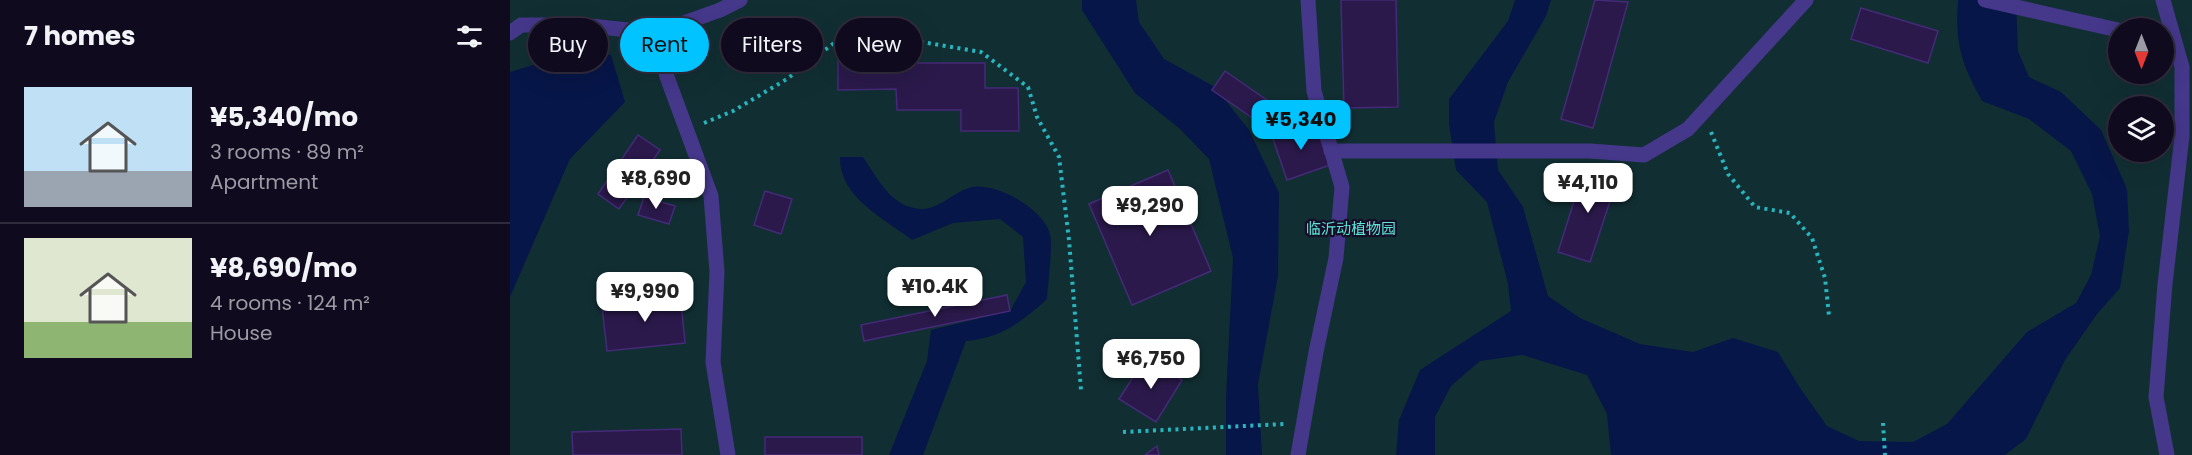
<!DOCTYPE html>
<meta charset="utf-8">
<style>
body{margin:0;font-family:Poppins,"Noto Sans SC",sans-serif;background:#191327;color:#f1f3f6;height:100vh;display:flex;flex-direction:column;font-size:22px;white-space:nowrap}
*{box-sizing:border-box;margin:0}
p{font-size:20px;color:#9c9aa4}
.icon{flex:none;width:33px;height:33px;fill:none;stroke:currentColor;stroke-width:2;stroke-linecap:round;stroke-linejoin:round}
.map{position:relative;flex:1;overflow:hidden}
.drawer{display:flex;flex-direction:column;background:#100a1e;width:510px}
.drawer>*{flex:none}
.guide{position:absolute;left:18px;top:18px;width:570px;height:54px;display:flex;gap:12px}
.needle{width:39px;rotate:180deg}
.tools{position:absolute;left:1598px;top:18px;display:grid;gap:12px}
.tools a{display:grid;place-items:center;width:66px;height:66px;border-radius:50%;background:#100a1e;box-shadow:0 6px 24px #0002,0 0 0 2px #302b3c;font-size:30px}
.price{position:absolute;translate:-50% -51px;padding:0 14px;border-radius:12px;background:#fff;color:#222;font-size:20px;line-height:39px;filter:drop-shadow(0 2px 3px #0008)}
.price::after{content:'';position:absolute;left:50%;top:36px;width:18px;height:14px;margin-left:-9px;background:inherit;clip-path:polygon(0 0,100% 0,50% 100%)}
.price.active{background:#01c3ff;color:#111}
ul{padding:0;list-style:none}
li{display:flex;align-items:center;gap:18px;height:150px;padding:0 24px}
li+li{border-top:2px solid #302b3c}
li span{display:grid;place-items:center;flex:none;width:168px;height:120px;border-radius:0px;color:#555}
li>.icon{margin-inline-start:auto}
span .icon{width:72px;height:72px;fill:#fffc;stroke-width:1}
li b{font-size:26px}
h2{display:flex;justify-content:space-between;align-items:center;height:72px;padding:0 24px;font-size:26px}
.tag{padding:0 21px;border-radius:27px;background:#100a1e;box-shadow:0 6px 24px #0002,0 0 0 2px #302b3c;font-size:21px;line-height:54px}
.tag.active{background:#01c3ff;color:#111}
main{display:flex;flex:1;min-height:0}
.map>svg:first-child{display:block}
.green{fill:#112f33;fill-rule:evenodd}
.water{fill:#071648}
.building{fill:#2a194a;stroke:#442a78;stroke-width:1.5}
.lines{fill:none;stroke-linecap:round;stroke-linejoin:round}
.path{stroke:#28b5c0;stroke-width:4;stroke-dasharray:3 4.5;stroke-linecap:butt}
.minor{stroke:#45378a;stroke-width:15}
.labels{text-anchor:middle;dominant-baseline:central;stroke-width:4.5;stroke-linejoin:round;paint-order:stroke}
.park-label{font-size:15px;fill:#5ae7d7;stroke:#160e28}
</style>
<main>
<section class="drawer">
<h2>7 homes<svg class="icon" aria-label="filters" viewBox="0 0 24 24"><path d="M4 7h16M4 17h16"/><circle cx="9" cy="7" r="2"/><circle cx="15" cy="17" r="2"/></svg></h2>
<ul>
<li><span style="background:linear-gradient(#bfe0f5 70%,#9aa5b1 0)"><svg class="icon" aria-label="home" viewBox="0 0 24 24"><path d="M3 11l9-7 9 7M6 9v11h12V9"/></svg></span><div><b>¥5,340/mo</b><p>3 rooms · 89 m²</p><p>Apartment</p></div></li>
<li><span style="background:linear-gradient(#dfe7d0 70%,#8fb573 0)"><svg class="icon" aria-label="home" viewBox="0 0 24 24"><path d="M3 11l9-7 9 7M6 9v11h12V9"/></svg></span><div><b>¥8,690/mo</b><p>4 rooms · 124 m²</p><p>House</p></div></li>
</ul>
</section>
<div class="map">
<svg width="1682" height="455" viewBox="0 0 1682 455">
<rect width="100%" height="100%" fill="#160e28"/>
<path class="green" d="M0,0H1682V455H0ZM1608,28H1653V74H1608ZM1608,106H1653V152H1608Z"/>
<g class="water">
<polygon points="572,0 626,0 629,22 654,59 705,87 739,130 769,193 768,276 748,384 752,455 716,455 716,397 723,258 699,159 669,128 625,93 572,10"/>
<path d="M1005,0H1041L1036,16L998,82L984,122L988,170L1013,207L1038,296L1070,318L1130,344L1183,352L1223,338L1268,352L1290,388L1317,426L1349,441L1403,442L1437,424L1517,332L1566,303L1581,275L1590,236L1582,194L1561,151L1519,119L1472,101C1451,62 1445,45 1448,0H1506L1508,51L1519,77L1551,92L1591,130L1617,189L1619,231L1610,288L1587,314L1555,360L1516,439L1495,455H1101L1097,414L1077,375L1012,355L970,361L941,386L925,417V455H886L889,420L910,370L1001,311L998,284L977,202L946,170L939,124V99L998,21Z"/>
<polygon points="59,54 101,55 115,102 60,159 0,297 0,72"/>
<path d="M330,157H353C366,176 379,203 404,208C428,214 441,191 463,187C488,183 533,209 540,234C543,246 538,284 537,299C512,322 491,338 456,341L413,455H379L417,361L421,330L500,311L516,282L513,237L490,219L443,223L402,240C373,218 329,197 330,157Z"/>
</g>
<g class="building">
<polygon points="831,0 886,0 888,107 834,108"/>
<polygon points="1085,0 1118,2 1083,128 1051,119"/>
<polygon points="1351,8 1428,31 1418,63 1341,39"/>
<polygon points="408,47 408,63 475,63 475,88 508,88 509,131 451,131 451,110 387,110 386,89 328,90 328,48"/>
<polygon points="715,71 767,107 754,126 702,90"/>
<polygon points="804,121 820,165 777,180 762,136"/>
<polygon points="128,135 150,150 109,209 88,194"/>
<polygon points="1075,166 1108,177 1080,262 1048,252"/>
<polygon points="658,170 701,271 622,305 579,204"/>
<polygon points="255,191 282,199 271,234 244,225"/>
<polygon points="134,197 165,206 159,224 128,215"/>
<polygon points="170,291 175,343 97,351 92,306 148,300 147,293"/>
<polygon points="497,295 500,311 354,341 351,325"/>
<polygon points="636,357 672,380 646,422 609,399"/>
<polygon points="171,429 172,455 63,455 62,432"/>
<rect x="255" y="437" width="97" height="18"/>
<polygon points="647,446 649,455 635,455"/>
</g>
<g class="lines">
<g class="path">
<polyline points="194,123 223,111 277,79 324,43 400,40 471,52 518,87 527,117 549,157 559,240 571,390"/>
<polyline points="1201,132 1218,174 1245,207 1280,213 1302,238 1315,278 1319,316"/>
<polyline points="1373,423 1375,455"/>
<polyline points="613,432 774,424"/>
</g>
<g class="minor">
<polyline points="1475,0 1608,30"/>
<polyline points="1653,0 1672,67 1672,136 1655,284 1646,397 1657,455"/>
<polyline points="0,33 11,25 71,25 146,33 210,10 230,0"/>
<polyline points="146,33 157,77 201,196 207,272 203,362 218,455"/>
<polyline points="821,151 1080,151 1134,155 1178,129 1296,0"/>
<polyline points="788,455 806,352 826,258 832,187 804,91 798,0"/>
</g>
</g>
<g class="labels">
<g class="park-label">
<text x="841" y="228">临沂动植物园</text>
</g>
</g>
</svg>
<div class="tools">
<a><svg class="needle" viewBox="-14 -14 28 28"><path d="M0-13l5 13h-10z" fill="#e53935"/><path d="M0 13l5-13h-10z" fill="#9c9aa4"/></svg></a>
<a><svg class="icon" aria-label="layers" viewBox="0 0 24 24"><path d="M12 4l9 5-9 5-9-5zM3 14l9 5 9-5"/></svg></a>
</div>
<b class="price active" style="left:791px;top:151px">¥5,340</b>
<b class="price" style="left:146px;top:210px">¥8,690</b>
<b class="price" style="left:1078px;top:214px">¥4,110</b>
<b class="price" style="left:640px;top:237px">¥9,290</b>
<b class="price" style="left:425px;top:318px">¥10.4K</b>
<b class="price" style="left:135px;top:323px">¥9,990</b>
<b class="price" style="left:641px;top:390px">¥6,750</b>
<div class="guide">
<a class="tag">Buy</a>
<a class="tag active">Rent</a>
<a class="tag">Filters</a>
<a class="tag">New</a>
</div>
</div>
</main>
